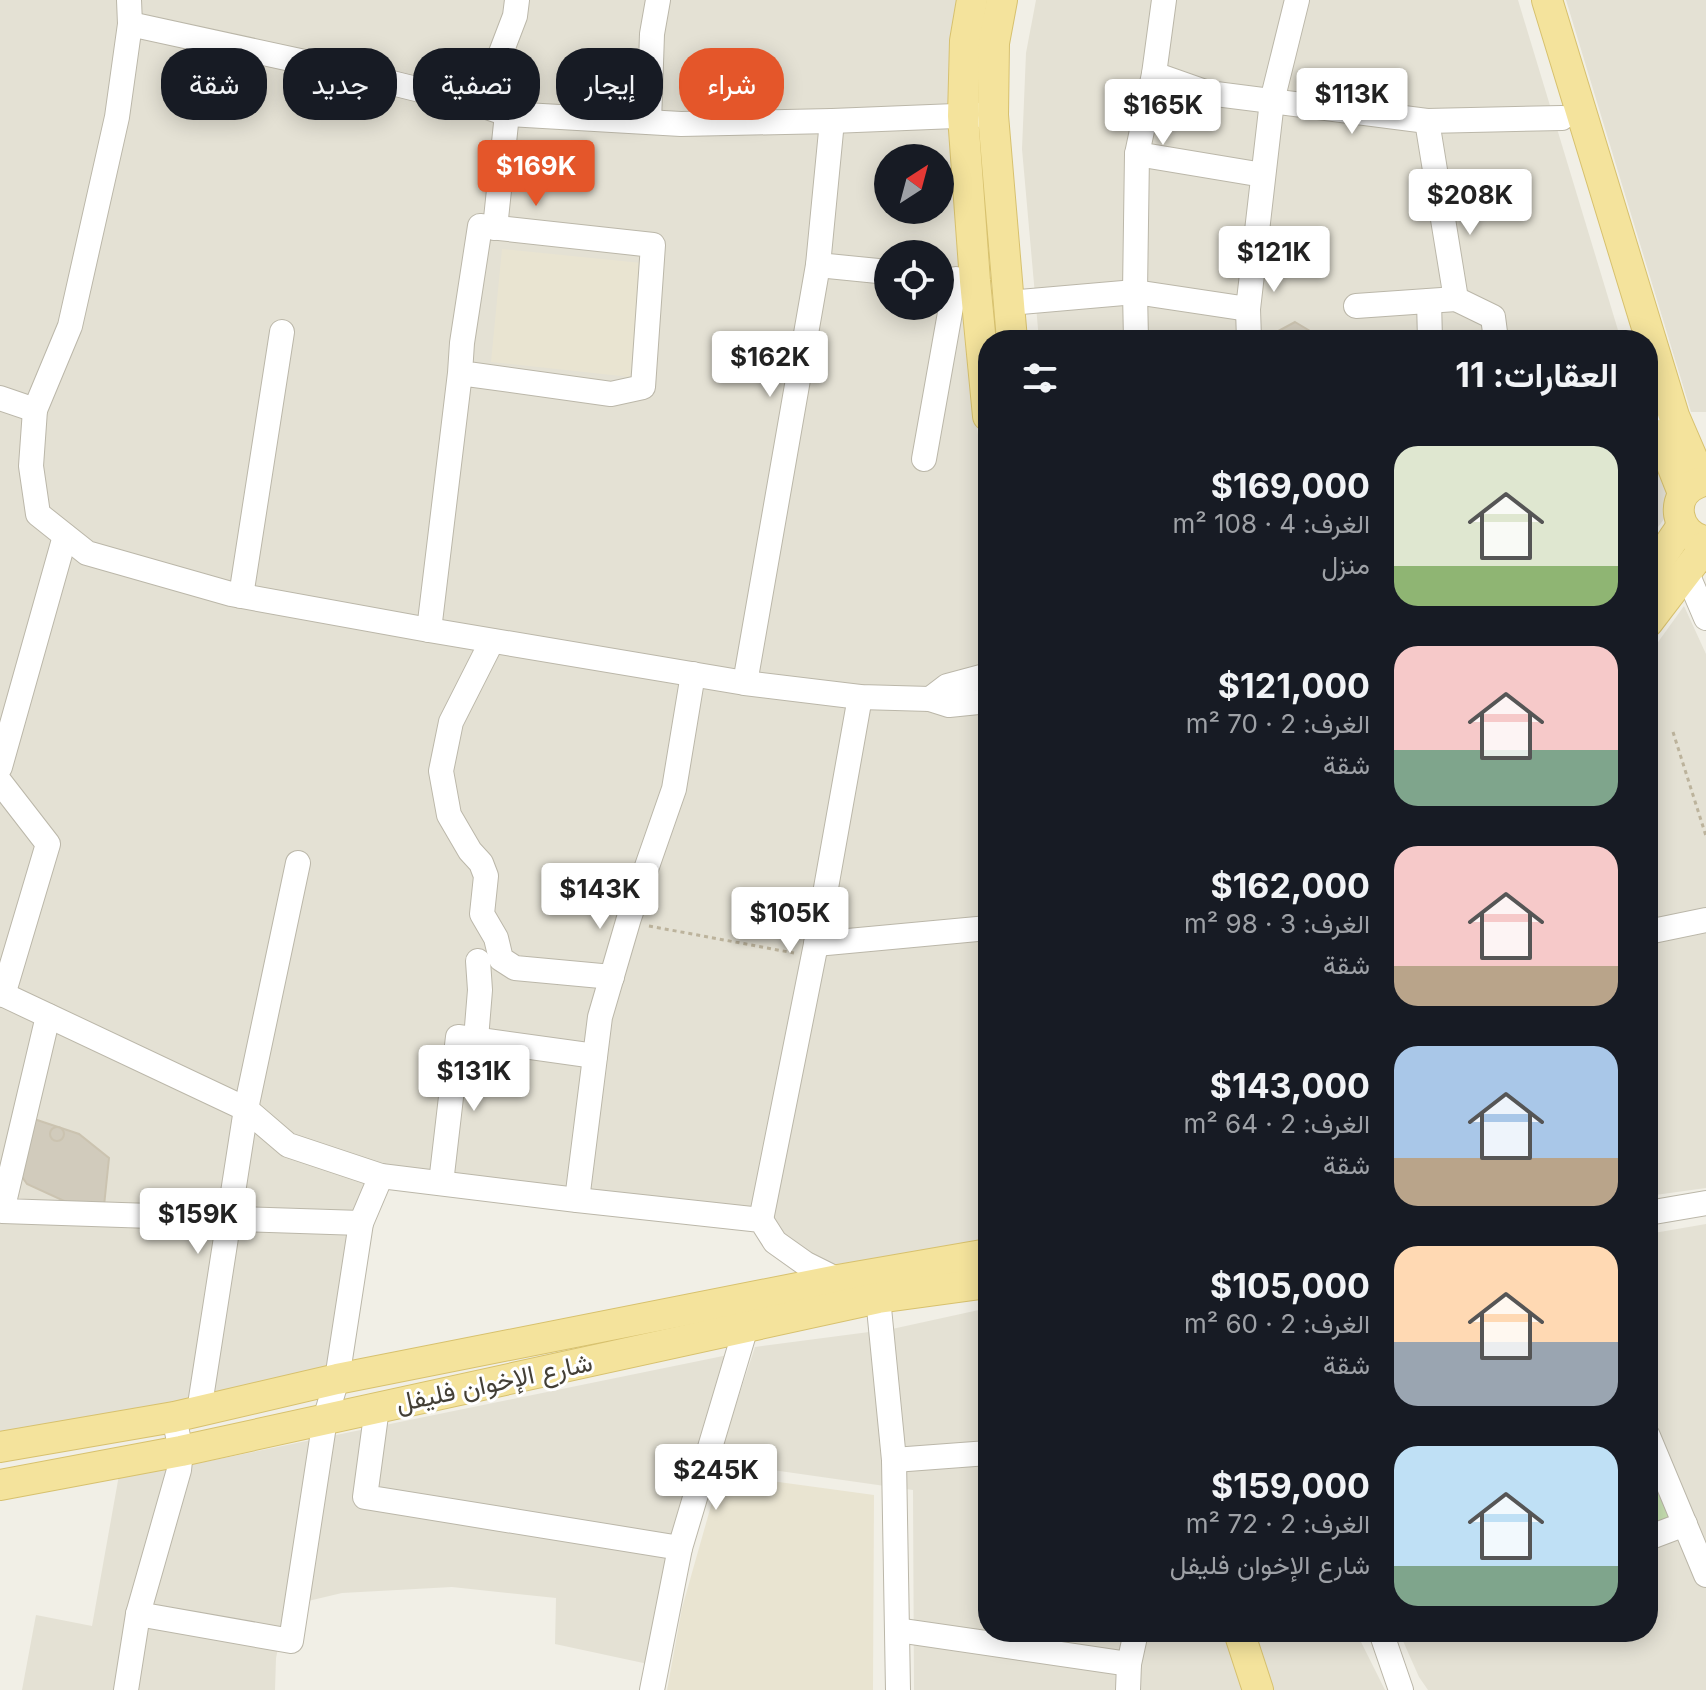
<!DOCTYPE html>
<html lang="ar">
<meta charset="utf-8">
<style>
body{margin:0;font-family:Inter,Vazirmatn,sans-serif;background:#20242c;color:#f1f3f6;direction:rtl;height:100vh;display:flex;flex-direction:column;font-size:30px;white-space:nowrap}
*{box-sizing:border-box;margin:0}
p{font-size:26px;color:#9ea1a6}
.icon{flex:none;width:44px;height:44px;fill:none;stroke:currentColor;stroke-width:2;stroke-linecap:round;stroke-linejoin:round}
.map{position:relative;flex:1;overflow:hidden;direction:ltr}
.details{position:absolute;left:978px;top:330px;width:680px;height:1312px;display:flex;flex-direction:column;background:#171b24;border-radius:32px;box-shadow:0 4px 20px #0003;direction:rtl}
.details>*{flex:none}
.top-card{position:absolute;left:24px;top:48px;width:760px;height:72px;direction:rtl;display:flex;gap:16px}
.needle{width:52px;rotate:36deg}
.tools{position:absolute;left:874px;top:144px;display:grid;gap:16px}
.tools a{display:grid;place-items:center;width:80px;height:80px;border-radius:50%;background:#171b24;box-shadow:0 4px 20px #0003;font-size:40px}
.price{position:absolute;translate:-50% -68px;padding:0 18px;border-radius:8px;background:#fff;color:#222;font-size:26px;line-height:52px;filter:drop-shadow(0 2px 4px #0008)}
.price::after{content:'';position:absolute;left:50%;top:48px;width:24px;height:18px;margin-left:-12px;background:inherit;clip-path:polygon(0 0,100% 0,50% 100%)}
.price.on{background:#e4562a;color:#fff}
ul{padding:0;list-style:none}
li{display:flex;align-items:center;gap:24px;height:200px;padding:0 40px}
li span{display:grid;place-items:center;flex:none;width:224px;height:160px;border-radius:24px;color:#555}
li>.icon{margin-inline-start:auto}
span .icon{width:96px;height:96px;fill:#fffc;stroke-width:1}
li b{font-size:34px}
h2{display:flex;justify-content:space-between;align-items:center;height:96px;padding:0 40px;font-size:34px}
.tag{padding:0 28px;border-radius:32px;background:#171b24;box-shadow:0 4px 20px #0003;font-size:28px;line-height:72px}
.tag.on{background:#e4562a;color:#fff}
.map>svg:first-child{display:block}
.residential{fill:#e4e1d4;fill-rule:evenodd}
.education{fill:#e9e4d1}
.green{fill:#c8e1b2}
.building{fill:#d1cbbc;stroke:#cbc3b0;stroke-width:2}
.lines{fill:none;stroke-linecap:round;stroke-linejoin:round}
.minor-casing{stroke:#bbb7a9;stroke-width:26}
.major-casing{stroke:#d7c16e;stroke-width:32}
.path{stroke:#bcb39c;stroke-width:3;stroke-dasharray:4 4;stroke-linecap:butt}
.minor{stroke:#fff;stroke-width:24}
.major{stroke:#f4e39c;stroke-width:30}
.labels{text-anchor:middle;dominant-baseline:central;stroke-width:6;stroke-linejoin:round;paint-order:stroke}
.street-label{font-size:26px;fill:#433f36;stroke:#fff}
</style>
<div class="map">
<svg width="1706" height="1690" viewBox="0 0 1706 1690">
<rect width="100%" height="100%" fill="#f1efe6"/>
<g class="residential">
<path d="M0,0H962L963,294L988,529V1254L838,1280L761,1220L381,1176L337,1379L0,1447ZM888,158H940V210H888ZM888,254H940V306H888Z"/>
<polygon points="1036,0 1518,0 1621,340 1039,340 1022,149 1026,53"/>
<polygon points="1566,0 1706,0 1706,412 1691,412"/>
<polygon points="1648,428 1669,498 1664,519 1648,541"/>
<polygon points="1684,606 1706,654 1706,1188 1648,1196 1648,656"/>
<polygon points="1706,1224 1706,1690 1428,1690 1419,1677 1399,1632 1648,1632 1648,1551 1696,1533 1648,1411 1648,1234"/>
<polygon points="988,1308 988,1632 1225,1632 1244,1690 914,1690 913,1490 717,1462 755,1347 892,1329"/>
<polygon points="728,1355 648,1664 555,1644 556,1598 452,1587 342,1593 287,1606 276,1658 275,1690 22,1690 36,1615 92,1626 119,1475 204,1462"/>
<polygon points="1253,1632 1356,1632 1385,1690 1271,1690"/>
</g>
<g class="education">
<polygon points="502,249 642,263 630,377 491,362"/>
<polygon points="720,1474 874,1495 873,1690 667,1690 682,1608"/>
</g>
<polygon class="green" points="1648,1453 1676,1520 1648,1531"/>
<g class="building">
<polygon points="1295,322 1310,331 1309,340 1270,340 1271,335"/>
<polygon points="31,1118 79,1134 109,1158 104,1206 75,1206 27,1184 18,1171"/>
<circle cx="57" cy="1134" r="7"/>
</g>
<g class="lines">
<defs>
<g id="minor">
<polyline points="129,0 130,24 117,117 70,326 35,410 31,466 38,514 87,553 231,594 429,630 745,683 860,697 930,699 949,705 988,701"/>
<polyline points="130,24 323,66 481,105 507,114 681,124 832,121 980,115"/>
<polyline points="1154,74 1208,93 1427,121 1562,118"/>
<polyline points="481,105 515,16 517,0"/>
<polyline points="1427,121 1456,299 1493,317 1496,340"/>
<polyline points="649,122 652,34 658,0"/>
<polyline points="1137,154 1263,175"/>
<polyline points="495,228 507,114"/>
<polyline points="818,265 888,272"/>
<polyline points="1429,301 1430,340"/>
<polyline points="1009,303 1135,292 1248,309 1272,101 1297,0"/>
<polyline points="1356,306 1456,299"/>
<polyline points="1248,309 1249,340"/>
<polyline points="1136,340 1135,292 1137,154 1154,74 1164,0"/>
<polyline points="0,398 35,410"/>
<polyline points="1648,420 1654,418"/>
<polyline points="924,459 956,279"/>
<polyline points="1686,571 1706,618"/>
<polyline points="241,596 282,332"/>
<polyline points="429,630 460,373 462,343 480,226 653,245 643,387 611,394 460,373"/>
<polyline points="492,641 451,722 441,771 449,815 470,851 481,863 486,876 482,914 496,938 501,959 515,968 612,977"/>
<polyline points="745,683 818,265 832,121"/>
<polyline points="930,699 947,686 988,675"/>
<polyline points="0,767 65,536"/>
<polyline points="0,782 48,844 3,995"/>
<polyline points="1648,932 1706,920"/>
<polyline points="816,944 988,928"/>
<polyline points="0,993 246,1109 288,1145 381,1176 577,1200 761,1220 775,1242 806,1264 838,1280"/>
<polyline points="48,1016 2,1211 361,1223"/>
<polyline points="476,1039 480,990 478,961"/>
<polyline points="441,1183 458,1037 595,1056"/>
<polyline points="577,1200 600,1017 629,918 674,789 693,674"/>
<polyline points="1648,1213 1706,1203"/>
<polyline points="761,1220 816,944 860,697"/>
<polyline points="878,1298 894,1460 898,1690"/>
<polyline points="377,1408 365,1497 680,1548"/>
<polyline points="199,1411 246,1109 298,863"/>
<polyline points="1648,1436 1706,1575"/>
<polyline points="894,1460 988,1453"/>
<polyline points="1648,1538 1685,1524"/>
<polyline points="138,1614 291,1641 325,1419 337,1379 361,1223 381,1176"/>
<polyline points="897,1630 1129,1664"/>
<polyline points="1381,1632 1401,1690"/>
<polyline points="126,1690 138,1614 179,1470 181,1451 174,1417"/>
<polyline points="652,1690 680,1548 746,1327"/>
<polyline points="1128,1690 1129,1664 1136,1632"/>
</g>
<g id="major">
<polyline points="972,0 965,41 963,116 975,281 988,416"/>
<polyline points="1002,0 994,43 993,115 1012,340"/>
<polyline points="1547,0 1674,416 1702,481"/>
<polyline points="1660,435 1683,493"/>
<path d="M1698,483C1668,495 1675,536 1706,541"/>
<polyline points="1648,576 1682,526"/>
<polyline points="1648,622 1706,546"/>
<polyline points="0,1447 174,1417 337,1379 838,1280 988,1254"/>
<polyline points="0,1485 181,1451 878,1298 988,1283"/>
<polyline points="1239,1632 1258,1690"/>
</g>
</defs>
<use href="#minor" class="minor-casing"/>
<use href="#major" class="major-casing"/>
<g class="path">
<polyline points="1673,732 1706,836"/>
<polyline points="649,926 794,953"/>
</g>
<use href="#minor" class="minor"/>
<use href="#major" class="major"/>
</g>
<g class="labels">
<g class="street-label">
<text transform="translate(494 1382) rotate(-12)">شارع الإخوان فليفل</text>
</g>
</g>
</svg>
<div class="tools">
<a><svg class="needle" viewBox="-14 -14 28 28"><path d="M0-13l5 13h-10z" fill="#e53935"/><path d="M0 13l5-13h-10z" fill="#9ea1a6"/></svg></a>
<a><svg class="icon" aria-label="locate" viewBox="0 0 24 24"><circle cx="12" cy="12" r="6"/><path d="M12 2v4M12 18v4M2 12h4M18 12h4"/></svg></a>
</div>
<b class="price" style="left:1352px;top:136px">$113K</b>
<b class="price" style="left:1163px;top:147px">$165K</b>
<b class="price on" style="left:536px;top:208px">$169K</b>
<b class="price" style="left:1470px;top:237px">$208K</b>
<b class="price" style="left:1274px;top:294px">$121K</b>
<b class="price" style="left:770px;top:399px">$162K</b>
<b class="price" style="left:600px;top:931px">$143K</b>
<b class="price" style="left:790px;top:955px">$105K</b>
<b class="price" style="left:474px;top:1113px">$131K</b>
<b class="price" style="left:198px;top:1256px">$159K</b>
<b class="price" style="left:716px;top:1512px">$245K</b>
<div class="top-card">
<a class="tag on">شراء</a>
<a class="tag">إيجار</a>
<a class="tag">تصفية</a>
<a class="tag">جديد</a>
<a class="tag">شقة</a>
</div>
<section class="details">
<h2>العقارات: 11<svg class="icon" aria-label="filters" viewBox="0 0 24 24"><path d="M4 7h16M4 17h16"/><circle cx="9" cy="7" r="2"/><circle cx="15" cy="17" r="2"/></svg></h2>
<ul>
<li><span style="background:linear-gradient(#dfe7d0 75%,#8fb573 0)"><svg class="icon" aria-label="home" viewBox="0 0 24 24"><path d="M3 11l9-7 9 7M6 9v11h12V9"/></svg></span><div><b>$169,000</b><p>الغرف: 4 · 108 m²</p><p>منزل</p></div></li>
<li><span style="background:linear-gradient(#f6c9c9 65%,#7fa58c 0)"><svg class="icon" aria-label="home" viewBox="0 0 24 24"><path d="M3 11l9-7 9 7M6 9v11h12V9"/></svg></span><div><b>$121,000</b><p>الغرف: 2 · 70 m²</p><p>شقة</p></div></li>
<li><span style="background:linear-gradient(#f6c9c9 75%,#b9a48a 0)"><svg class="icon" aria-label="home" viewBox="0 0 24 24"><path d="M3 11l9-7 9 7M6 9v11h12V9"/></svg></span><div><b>$162,000</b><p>الغرف: 3 · 98 m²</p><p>شقة</p></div></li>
<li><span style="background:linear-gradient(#a9c7e8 70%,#b9a48a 0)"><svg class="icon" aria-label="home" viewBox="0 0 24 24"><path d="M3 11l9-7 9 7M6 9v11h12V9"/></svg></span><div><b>$143,000</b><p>الغرف: 2 · 64 m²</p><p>شقة</p></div></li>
<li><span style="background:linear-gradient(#ffd9b3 60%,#9aa5b1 0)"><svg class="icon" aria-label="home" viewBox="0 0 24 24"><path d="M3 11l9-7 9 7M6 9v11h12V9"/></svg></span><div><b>$105,000</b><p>الغرف: 2 · 60 m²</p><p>شقة</p></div></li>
<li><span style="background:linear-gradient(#bfe0f5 75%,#7fa58c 0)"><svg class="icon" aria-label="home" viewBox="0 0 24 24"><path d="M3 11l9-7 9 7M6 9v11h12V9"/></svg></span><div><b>$159,000</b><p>الغرف: 2 · 72 m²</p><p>شارع الإخوان فليفل</p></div></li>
</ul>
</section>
</div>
